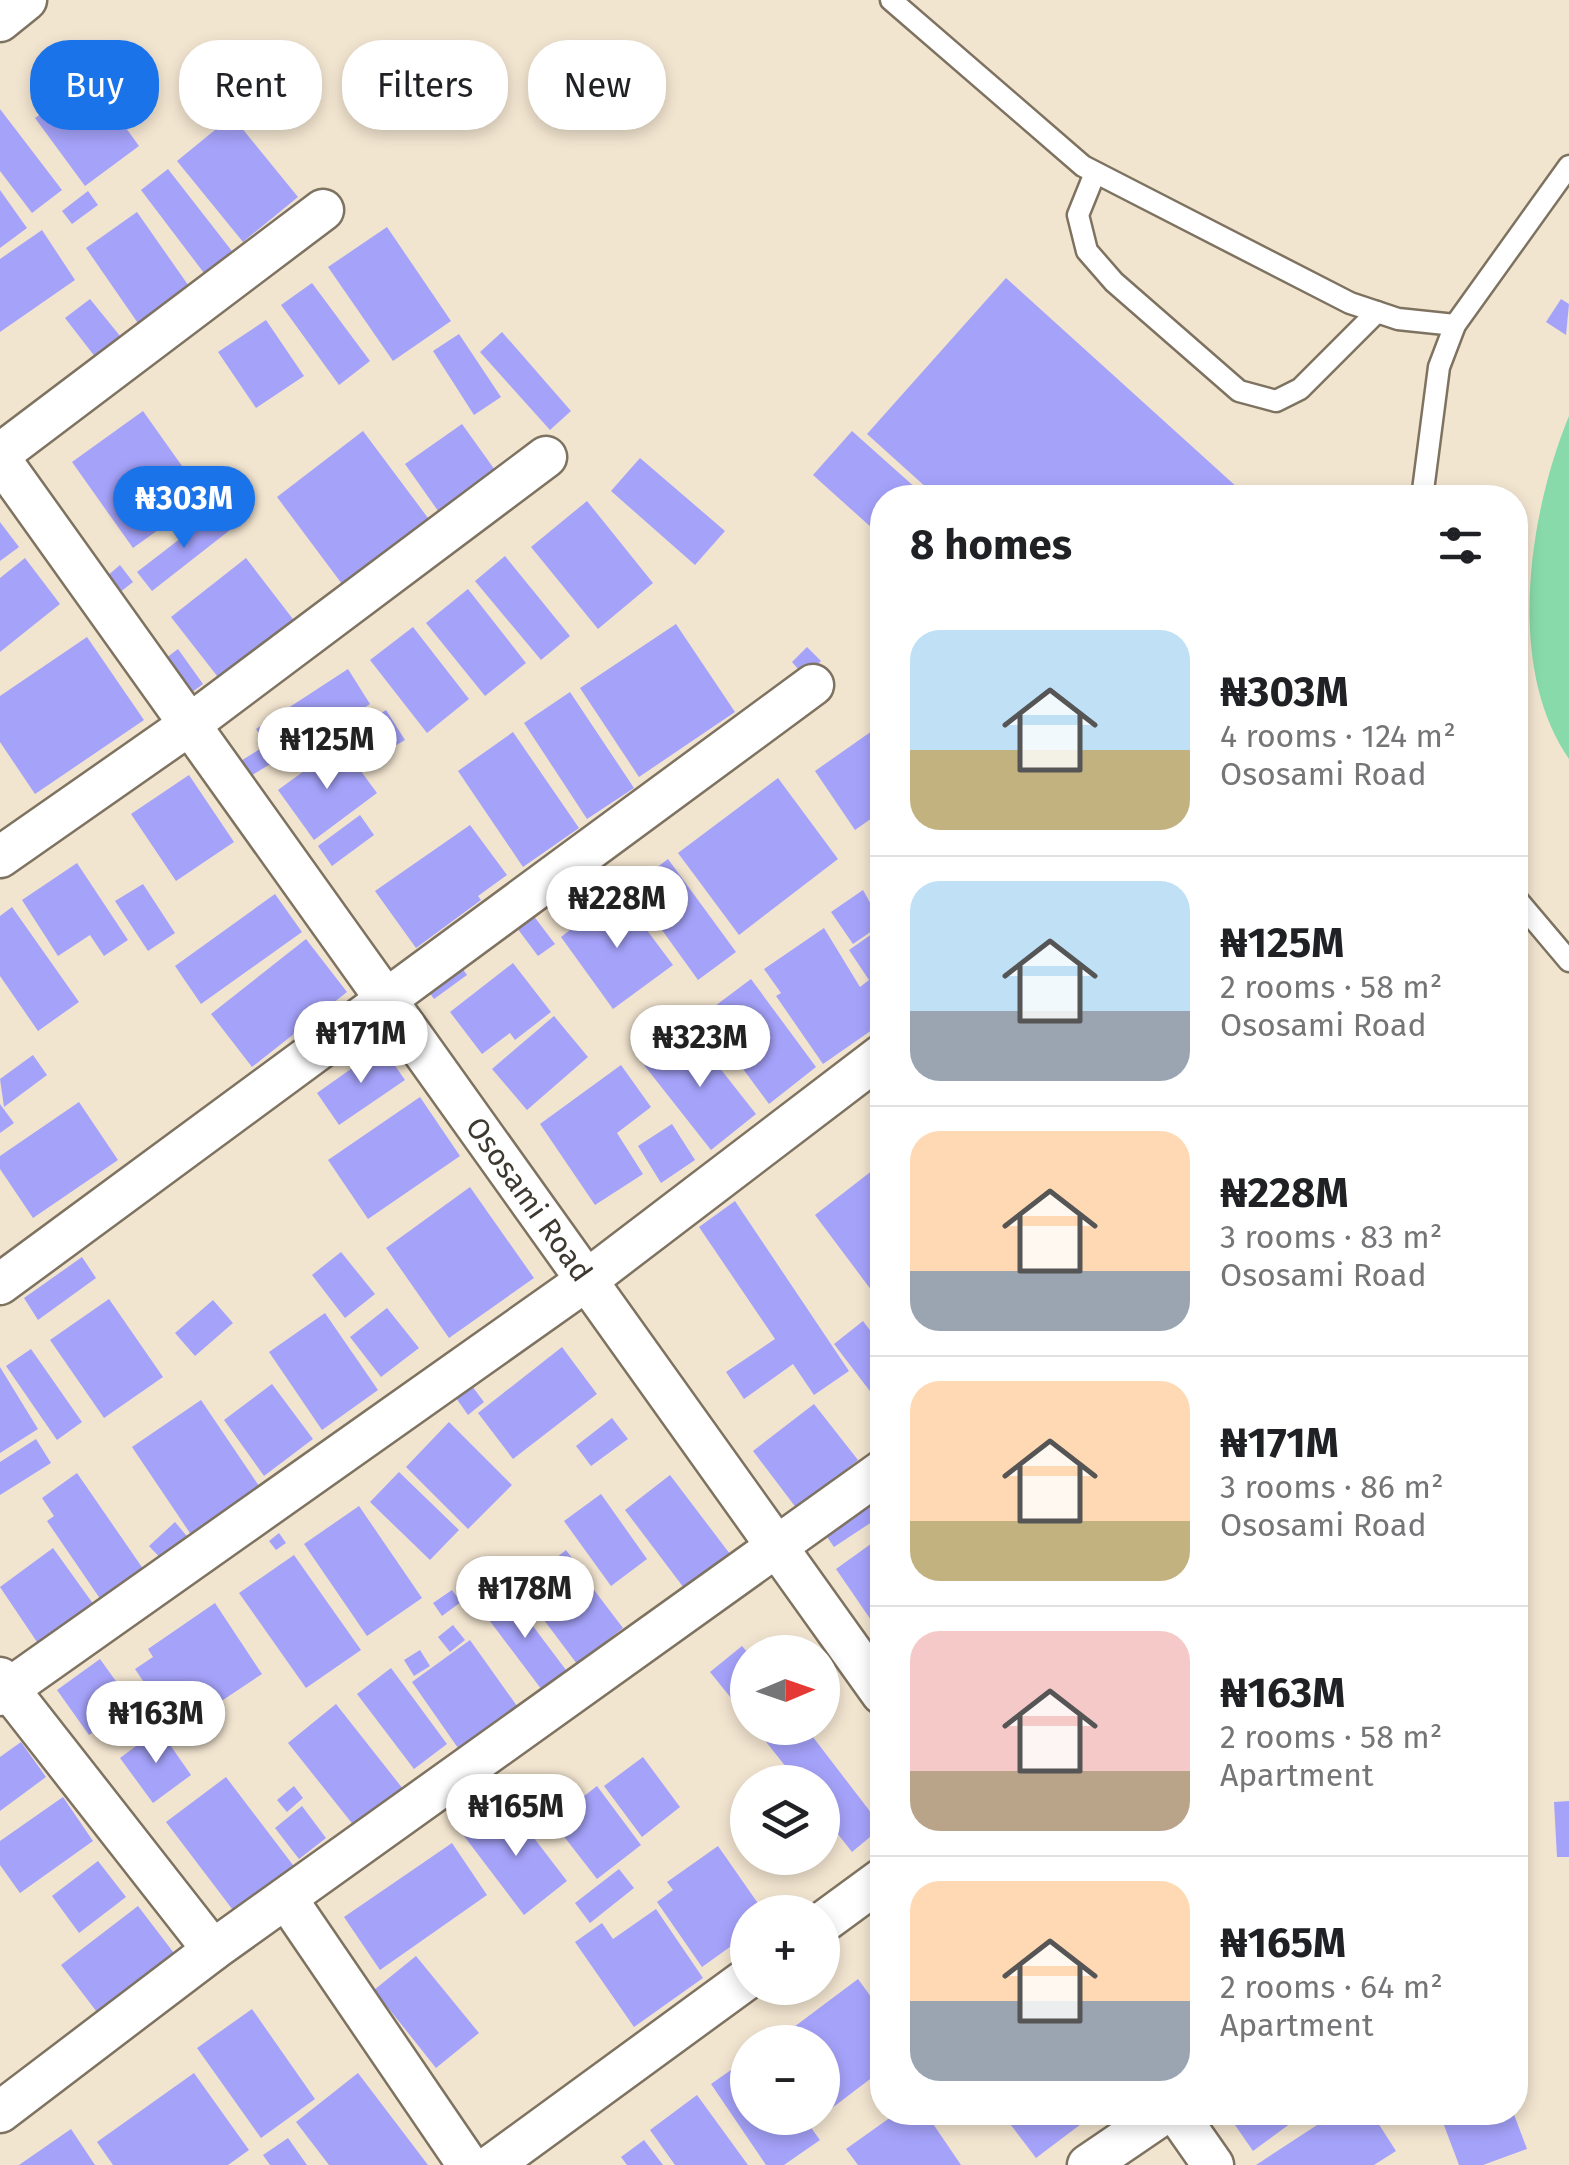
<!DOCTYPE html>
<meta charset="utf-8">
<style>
body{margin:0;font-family:"Fira Sans",sans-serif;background:#f2f2f2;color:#202124;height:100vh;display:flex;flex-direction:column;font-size:38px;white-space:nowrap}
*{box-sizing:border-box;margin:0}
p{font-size:32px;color:#757577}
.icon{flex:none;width:55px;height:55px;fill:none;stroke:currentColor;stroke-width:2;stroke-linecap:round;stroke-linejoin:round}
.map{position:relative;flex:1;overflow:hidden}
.panel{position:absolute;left:870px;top:485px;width:658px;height:1640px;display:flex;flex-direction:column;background:#fff;border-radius:40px;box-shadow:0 5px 15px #0003}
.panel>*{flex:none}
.guide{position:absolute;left:30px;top:40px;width:690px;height:90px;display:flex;gap:20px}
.needle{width:65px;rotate:88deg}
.buttons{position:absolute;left:730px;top:1635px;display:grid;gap:20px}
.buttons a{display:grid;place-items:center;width:110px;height:110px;border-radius:50%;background:#fff;box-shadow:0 5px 15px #0003;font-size:50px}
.price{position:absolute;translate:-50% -85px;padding:0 22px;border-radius:35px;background:#fff;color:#222;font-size:32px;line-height:65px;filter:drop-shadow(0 2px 5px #0008)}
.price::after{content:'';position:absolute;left:50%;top:60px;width:30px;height:22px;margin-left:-15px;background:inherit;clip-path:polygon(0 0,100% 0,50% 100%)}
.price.current{background:#1a73e8;color:#fff}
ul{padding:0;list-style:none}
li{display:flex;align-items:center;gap:30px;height:250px;padding:0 40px}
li+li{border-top:2px solid #e0e0e0}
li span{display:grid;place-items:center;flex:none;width:280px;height:200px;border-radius:30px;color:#555}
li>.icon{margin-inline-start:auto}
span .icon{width:120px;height:120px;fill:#fffc;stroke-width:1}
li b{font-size:42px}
h2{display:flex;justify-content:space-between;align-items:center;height:120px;padding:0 40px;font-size:42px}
.tag{padding:0 35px;border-radius:40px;background:#fff;box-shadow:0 5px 15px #0003;font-size:35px;line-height:90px}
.tag.current{background:#1a73e8;color:#fff}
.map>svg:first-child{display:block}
.green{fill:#88daab}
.building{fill:#a5a2fa}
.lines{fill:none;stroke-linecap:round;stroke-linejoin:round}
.service-casing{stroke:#7e7260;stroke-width:25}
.minor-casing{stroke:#7e7260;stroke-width:45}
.service{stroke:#fff;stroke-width:20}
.minor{stroke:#fff;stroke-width:40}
.labels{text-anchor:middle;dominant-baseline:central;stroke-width:8;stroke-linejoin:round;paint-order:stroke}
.street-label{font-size:30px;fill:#3d3830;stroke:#f2e5d0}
</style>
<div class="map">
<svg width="1569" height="2165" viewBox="0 0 1569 2165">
<rect width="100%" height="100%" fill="#f2e5d0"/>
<path class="green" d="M1569,416V759C1505,668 1529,512 1569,416Z"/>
<g class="building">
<polygon points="66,45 139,146 85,186 35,118 56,103 31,70"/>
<polygon points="0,109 62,190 32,213 0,171"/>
<polygon points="232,116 298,197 243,242 177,161"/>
<polygon points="168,169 235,255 207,277 141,190"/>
<polygon points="0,190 27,228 0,248"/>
<polygon points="88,191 98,205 72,224 62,211"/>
<polygon points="137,212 193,292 142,329 86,248"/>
<polygon points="387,227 451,321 393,361 328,267"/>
<polygon points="42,230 75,280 0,332 0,259"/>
<polygon points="1006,278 1249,498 938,498 867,434"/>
<polygon points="312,283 370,361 339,385 281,305"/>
<polygon points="90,299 129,347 103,367 65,318"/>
<polygon points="1561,299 1569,304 1566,335 1546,322"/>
<polygon points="266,320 304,376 256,408 218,352"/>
<polygon points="502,332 571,411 550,430 480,352"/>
<polygon points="459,334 501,397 474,415 433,351"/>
<polygon points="143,411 204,497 133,548 72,462"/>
<polygon points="462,424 500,477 443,518 405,464"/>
<polygon points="363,431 431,522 345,588 277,497"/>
<polygon points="852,431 927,498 882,498 882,537 813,475"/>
<polygon points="640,458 725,531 695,565 611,491"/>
<polygon points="587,501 653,583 598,629 531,547"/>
<polygon points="216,511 230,530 152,591 137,572"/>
<polygon points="0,522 19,547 0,561"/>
<polygon points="505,556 570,636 541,660 475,581"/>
<polygon points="25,558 60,604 0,652 0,578"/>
<polygon points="246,558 296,623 221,681 171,617"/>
<polygon points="120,565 133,582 119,593 106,577"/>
<polygon points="468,589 526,663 485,696 426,623"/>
<polygon points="676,624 735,712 639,777 580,688"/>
<polygon points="413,627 469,699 427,733 370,660"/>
<polygon points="87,637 144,720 35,794 0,742 0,696"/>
<polygon points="807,647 821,661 805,677 792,662"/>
<polygon points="178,649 203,684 191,693 166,658"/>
<polygon points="348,669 370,704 279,764 256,729"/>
<polygon points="570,692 634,788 587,819 524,723"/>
<polygon points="386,710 405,740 388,750 370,720"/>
<polygon points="882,724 882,811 855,830 815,771"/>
<polygon points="513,732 579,828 523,867 458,771"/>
<polygon points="341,744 377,793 314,840 278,790"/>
<polygon points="263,747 272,763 249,777 239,762"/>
<polygon points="189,775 234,842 176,881 131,814"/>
<polygon points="778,778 838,859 739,935 678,853"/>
<polygon points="360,815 374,835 332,866 318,846"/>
<polygon points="470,825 507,875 478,896 481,900 416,948 375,891"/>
<polygon points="668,859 736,952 698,980 631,887"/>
<polygon points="77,863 128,940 104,956 90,935 58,956 22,900"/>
<polygon points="143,884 175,933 148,951 115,901"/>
<polygon points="863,890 882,924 853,944 831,912"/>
<polygon points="619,893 673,965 613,1009 561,937"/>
<polygon points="275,894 302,932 201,1004 175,966"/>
<polygon points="12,907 79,1002 38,1031 0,976 0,916"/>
<polygon points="533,915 555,944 538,956 517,928"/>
<polygon points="882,927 882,1023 823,1064 776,996 781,993 764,969 824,928 860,987 869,980 849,950"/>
<polygon points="306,939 347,992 252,1067 211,1014"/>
<polygon points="457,961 467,975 434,999 424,985"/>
<polygon points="513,963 551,1012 515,1040 510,1033 482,1054 450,1012"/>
<polygon points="751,979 816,1067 769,1104 703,1015"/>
<polygon points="554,1016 588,1057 527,1110 492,1069"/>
<polygon points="689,1029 756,1114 711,1150 644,1065"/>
<polygon points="382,1047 405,1080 339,1125 317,1093"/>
<polygon points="33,1055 47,1075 4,1107 0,1079"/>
<polygon points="621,1065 651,1107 617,1133 643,1174 595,1205 540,1124"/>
<polygon points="420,1097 460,1156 368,1219 328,1160"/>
<polygon points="79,1102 118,1160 33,1218 0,1169 0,1156"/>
<polygon points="0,1104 14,1123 0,1133"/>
<polygon points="672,1124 695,1160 661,1183 638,1146"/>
<polygon points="882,1163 882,1283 872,1291 815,1215"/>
<polygon points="470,1187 534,1278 449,1338 386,1248"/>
<polygon points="735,1201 849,1371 814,1395 793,1364 744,1399 726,1372 775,1339 699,1227"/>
<polygon points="341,1252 375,1294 345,1318 312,1275"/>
<polygon points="82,1257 96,1278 38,1320 24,1298"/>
<polygon points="109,1299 163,1377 104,1418 50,1340"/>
<polygon points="213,1300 233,1323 195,1356 175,1333"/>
<polygon points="387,1308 419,1348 381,1377 350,1337"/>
<polygon points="325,1313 378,1390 322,1430 269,1352"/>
<polygon points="863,1321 882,1346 879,1403 834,1344"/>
<polygon points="562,1347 597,1394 513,1459 478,1413"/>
<polygon points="31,1349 82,1422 57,1440 6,1366"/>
<polygon points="0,1367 38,1429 0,1453"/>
<polygon points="272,1384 313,1439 264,1476 224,1420"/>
<polygon points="472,1386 484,1402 468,1415 456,1398"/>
<polygon points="201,1400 261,1489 192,1536 132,1447"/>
<polygon points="814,1404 858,1460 797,1509 753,1451"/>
<polygon points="612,1418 628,1439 591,1466 576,1446"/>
<polygon points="449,1422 512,1485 468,1529 406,1467"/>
<polygon points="36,1439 51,1463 0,1495 0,1462"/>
<polygon points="399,1472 459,1530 430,1560 370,1502"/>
<polygon points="77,1473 146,1573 103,1603 47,1521 54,1516 42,1498"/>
<polygon points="670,1475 733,1558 687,1592 625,1510"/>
<polygon points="601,1494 647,1559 611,1586 564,1521"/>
<polygon points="870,1501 881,1516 834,1547 823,1531"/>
<polygon points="359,1506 422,1598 367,1636 304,1544"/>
<polygon points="175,1522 191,1541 166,1564 149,1546"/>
<polygon points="279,1533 286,1543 276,1550 269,1541"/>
<polygon points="882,1536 882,1636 836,1569"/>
<polygon points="53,1548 94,1605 39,1645 0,1587"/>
<polygon points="566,1550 586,1577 566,1593 546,1566"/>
<polygon points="294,1555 361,1650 306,1688 239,1593"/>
<polygon points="591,1586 623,1628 577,1664 544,1620"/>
<polygon points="505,1589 569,1674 545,1694 480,1608"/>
<polygon points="452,1590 461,1602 442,1616 433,1603"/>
<polygon points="215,1603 262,1674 199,1716 187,1697 164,1712 135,1669 153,1657 148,1649"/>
<polygon points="453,1625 465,1640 450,1652 438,1637"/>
<polygon points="470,1640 517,1706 458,1748 412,1682"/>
<polygon points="742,1646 748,1653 748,1719 710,1672"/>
<polygon points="420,1650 430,1666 414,1676 404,1660"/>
<polygon points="100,1659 133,1705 89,1735 57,1690"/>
<polygon points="391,1668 447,1744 414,1769 357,1694"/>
<polygon points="336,1704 407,1794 359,1832 288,1743"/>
<polygon points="755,1728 806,1728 882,1827 852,1852 822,1814 822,1782 798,1782"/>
<polygon points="159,1729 191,1775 153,1803 120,1758"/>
<polygon points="21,1742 46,1777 0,1811 0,1757"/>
<polygon points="643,1757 680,1807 642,1837 604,1786"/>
<polygon points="226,1777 299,1873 239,1918 166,1822"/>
<polygon points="556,1785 570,1802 549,1821 534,1804"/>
<polygon points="294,1786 303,1798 287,1812 277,1800"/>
<polygon points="597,1786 641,1845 597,1879 552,1821"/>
<polygon points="63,1797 93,1841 20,1893 0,1865 0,1841"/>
<polygon points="1569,1801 1569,1857 1557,1857 1554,1802"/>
<polygon points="507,1803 567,1881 524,1915 464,1836"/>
<polygon points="302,1806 326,1838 299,1859 275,1828"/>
<polygon points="452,1843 487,1895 380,1970 344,1917"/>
<polygon points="718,1846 764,1912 748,1912 748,1934 702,1967 657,1902 673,1890 667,1882"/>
<polygon points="98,1861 126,1897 79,1933 52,1896"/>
<polygon points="619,1869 634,1888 590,1923 575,1903"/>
<polygon points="138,1906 180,1961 103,2020 61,1965"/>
<polygon points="656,1909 703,1978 634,2027 575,1942 602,1923 613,1939"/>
<polygon points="416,1956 479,2033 436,2068 374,1990"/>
<polygon points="858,1979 882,2012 882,2070 832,2108 822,2100 822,2042 774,2042"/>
<polygon points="252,2009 315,2099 261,2138 197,2048"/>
<polygon points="748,2058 748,2118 804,2118 820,2140 784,2165 766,2165 711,2084"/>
<polygon points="194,2073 249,2150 228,2165 113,2165 97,2142"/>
<polygon points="358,2073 428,2165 329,2165 296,2122"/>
<polygon points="697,2095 748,2165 675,2165 650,2130"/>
<polygon points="898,2112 925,2112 961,2165 858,2165 846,2149"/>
<polygon points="1001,2112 1097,2112 1036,2158"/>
<polygon points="1226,2112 1306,2112 1253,2151"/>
<polygon points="1337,2112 1371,2112 1396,2151 1374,2165 1256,2165"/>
<polygon points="1439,2112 1513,2112 1527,2149 1483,2165 1459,2165"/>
<polygon points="71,2129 95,2165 19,2165"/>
<polygon points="288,2138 307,2165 270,2165 263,2155"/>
<polygon points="644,2140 663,2165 627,2165 621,2157"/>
</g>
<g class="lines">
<defs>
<g id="service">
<polyline points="891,0 1083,166 1350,303 1398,319 1455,325"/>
<polyline points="1095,173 1078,215 1087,251 1114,282 1239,391 1276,401 1300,389 1377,312"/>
<polyline points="1422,498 1439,367 1455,325 1569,166"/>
<polyline points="1515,897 1569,961"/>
</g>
<g id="minor">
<polyline points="0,21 26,0"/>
<polyline points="0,454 323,210"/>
<path id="s1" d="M0,459L882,1694"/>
<polyline points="0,857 189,725 546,457"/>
<polyline points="0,1284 813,685"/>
<polyline points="0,1678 213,1950"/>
<polyline points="0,1695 587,1280 882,1055"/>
<polyline points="286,1898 468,2165"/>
<polyline points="822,1923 882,1879"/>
<polyline points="0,2112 213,1950 882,1471"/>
<polyline points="1176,2112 1213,2165"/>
<polyline points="492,2165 748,1978"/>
<polyline points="1088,2165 1166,2112"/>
</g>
</defs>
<use href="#service" class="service-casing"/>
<use href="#minor" class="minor-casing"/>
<use href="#service" class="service"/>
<use href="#minor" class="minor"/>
</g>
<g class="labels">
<g class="street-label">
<text stroke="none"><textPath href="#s1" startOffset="910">Ososami Road</textPath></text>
</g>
</g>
</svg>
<div class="buttons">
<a><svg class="needle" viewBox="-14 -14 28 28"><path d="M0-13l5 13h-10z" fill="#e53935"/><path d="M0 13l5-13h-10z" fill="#757577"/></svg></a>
<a><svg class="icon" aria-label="layers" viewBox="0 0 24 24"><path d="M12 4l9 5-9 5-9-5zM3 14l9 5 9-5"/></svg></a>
<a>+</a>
<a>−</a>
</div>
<b class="price current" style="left:184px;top:551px">₦303M</b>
<b class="price" style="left:327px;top:792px">₦125M</b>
<b class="price" style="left:617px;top:951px">₦228M</b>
<b class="price" style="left:361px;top:1086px">₦171M</b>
<b class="price" style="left:700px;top:1090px">₦323M</b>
<b class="price" style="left:525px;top:1641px">₦178M</b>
<b class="price" style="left:156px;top:1766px">₦163M</b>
<b class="price" style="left:516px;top:1859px">₦165M</b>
<div class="guide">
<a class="tag current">Buy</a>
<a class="tag">Rent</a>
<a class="tag">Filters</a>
<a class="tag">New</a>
</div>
<section class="panel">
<h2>8 homes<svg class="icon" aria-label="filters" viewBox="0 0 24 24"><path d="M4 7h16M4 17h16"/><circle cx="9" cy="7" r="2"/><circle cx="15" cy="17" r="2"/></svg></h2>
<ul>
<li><span style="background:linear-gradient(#bfe0f5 60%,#c2b280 0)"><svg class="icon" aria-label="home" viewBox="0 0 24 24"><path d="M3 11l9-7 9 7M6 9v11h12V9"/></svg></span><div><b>₦303M</b><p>4 rooms · 124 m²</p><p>Ososami Road</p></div></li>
<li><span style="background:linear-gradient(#bfe0f5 65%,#9aa5b1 0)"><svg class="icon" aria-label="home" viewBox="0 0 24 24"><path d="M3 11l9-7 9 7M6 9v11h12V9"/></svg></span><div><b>₦125M</b><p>2 rooms · 58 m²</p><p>Ososami Road</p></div></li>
<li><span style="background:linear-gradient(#ffd9b3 70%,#9aa5b1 0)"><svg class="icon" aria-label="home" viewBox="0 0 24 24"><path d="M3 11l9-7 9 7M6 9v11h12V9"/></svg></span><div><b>₦228M</b><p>3 rooms · 83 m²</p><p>Ososami Road</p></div></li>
<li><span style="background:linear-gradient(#ffd9b3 70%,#c2b280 0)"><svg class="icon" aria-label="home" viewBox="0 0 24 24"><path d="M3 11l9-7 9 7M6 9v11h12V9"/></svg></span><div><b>₦171M</b><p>3 rooms · 86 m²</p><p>Ososami Road</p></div></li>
<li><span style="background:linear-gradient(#f6c9c9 70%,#b9a48a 0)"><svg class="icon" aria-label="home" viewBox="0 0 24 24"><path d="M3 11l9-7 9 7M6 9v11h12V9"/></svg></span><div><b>₦163M</b><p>2 rooms · 58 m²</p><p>Apartment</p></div></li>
<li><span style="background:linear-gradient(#ffd9b3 60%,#9aa5b1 0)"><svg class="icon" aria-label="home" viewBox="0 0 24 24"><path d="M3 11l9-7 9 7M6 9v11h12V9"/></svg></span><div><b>₦165M</b><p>2 rooms · 64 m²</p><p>Apartment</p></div></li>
</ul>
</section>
</div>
